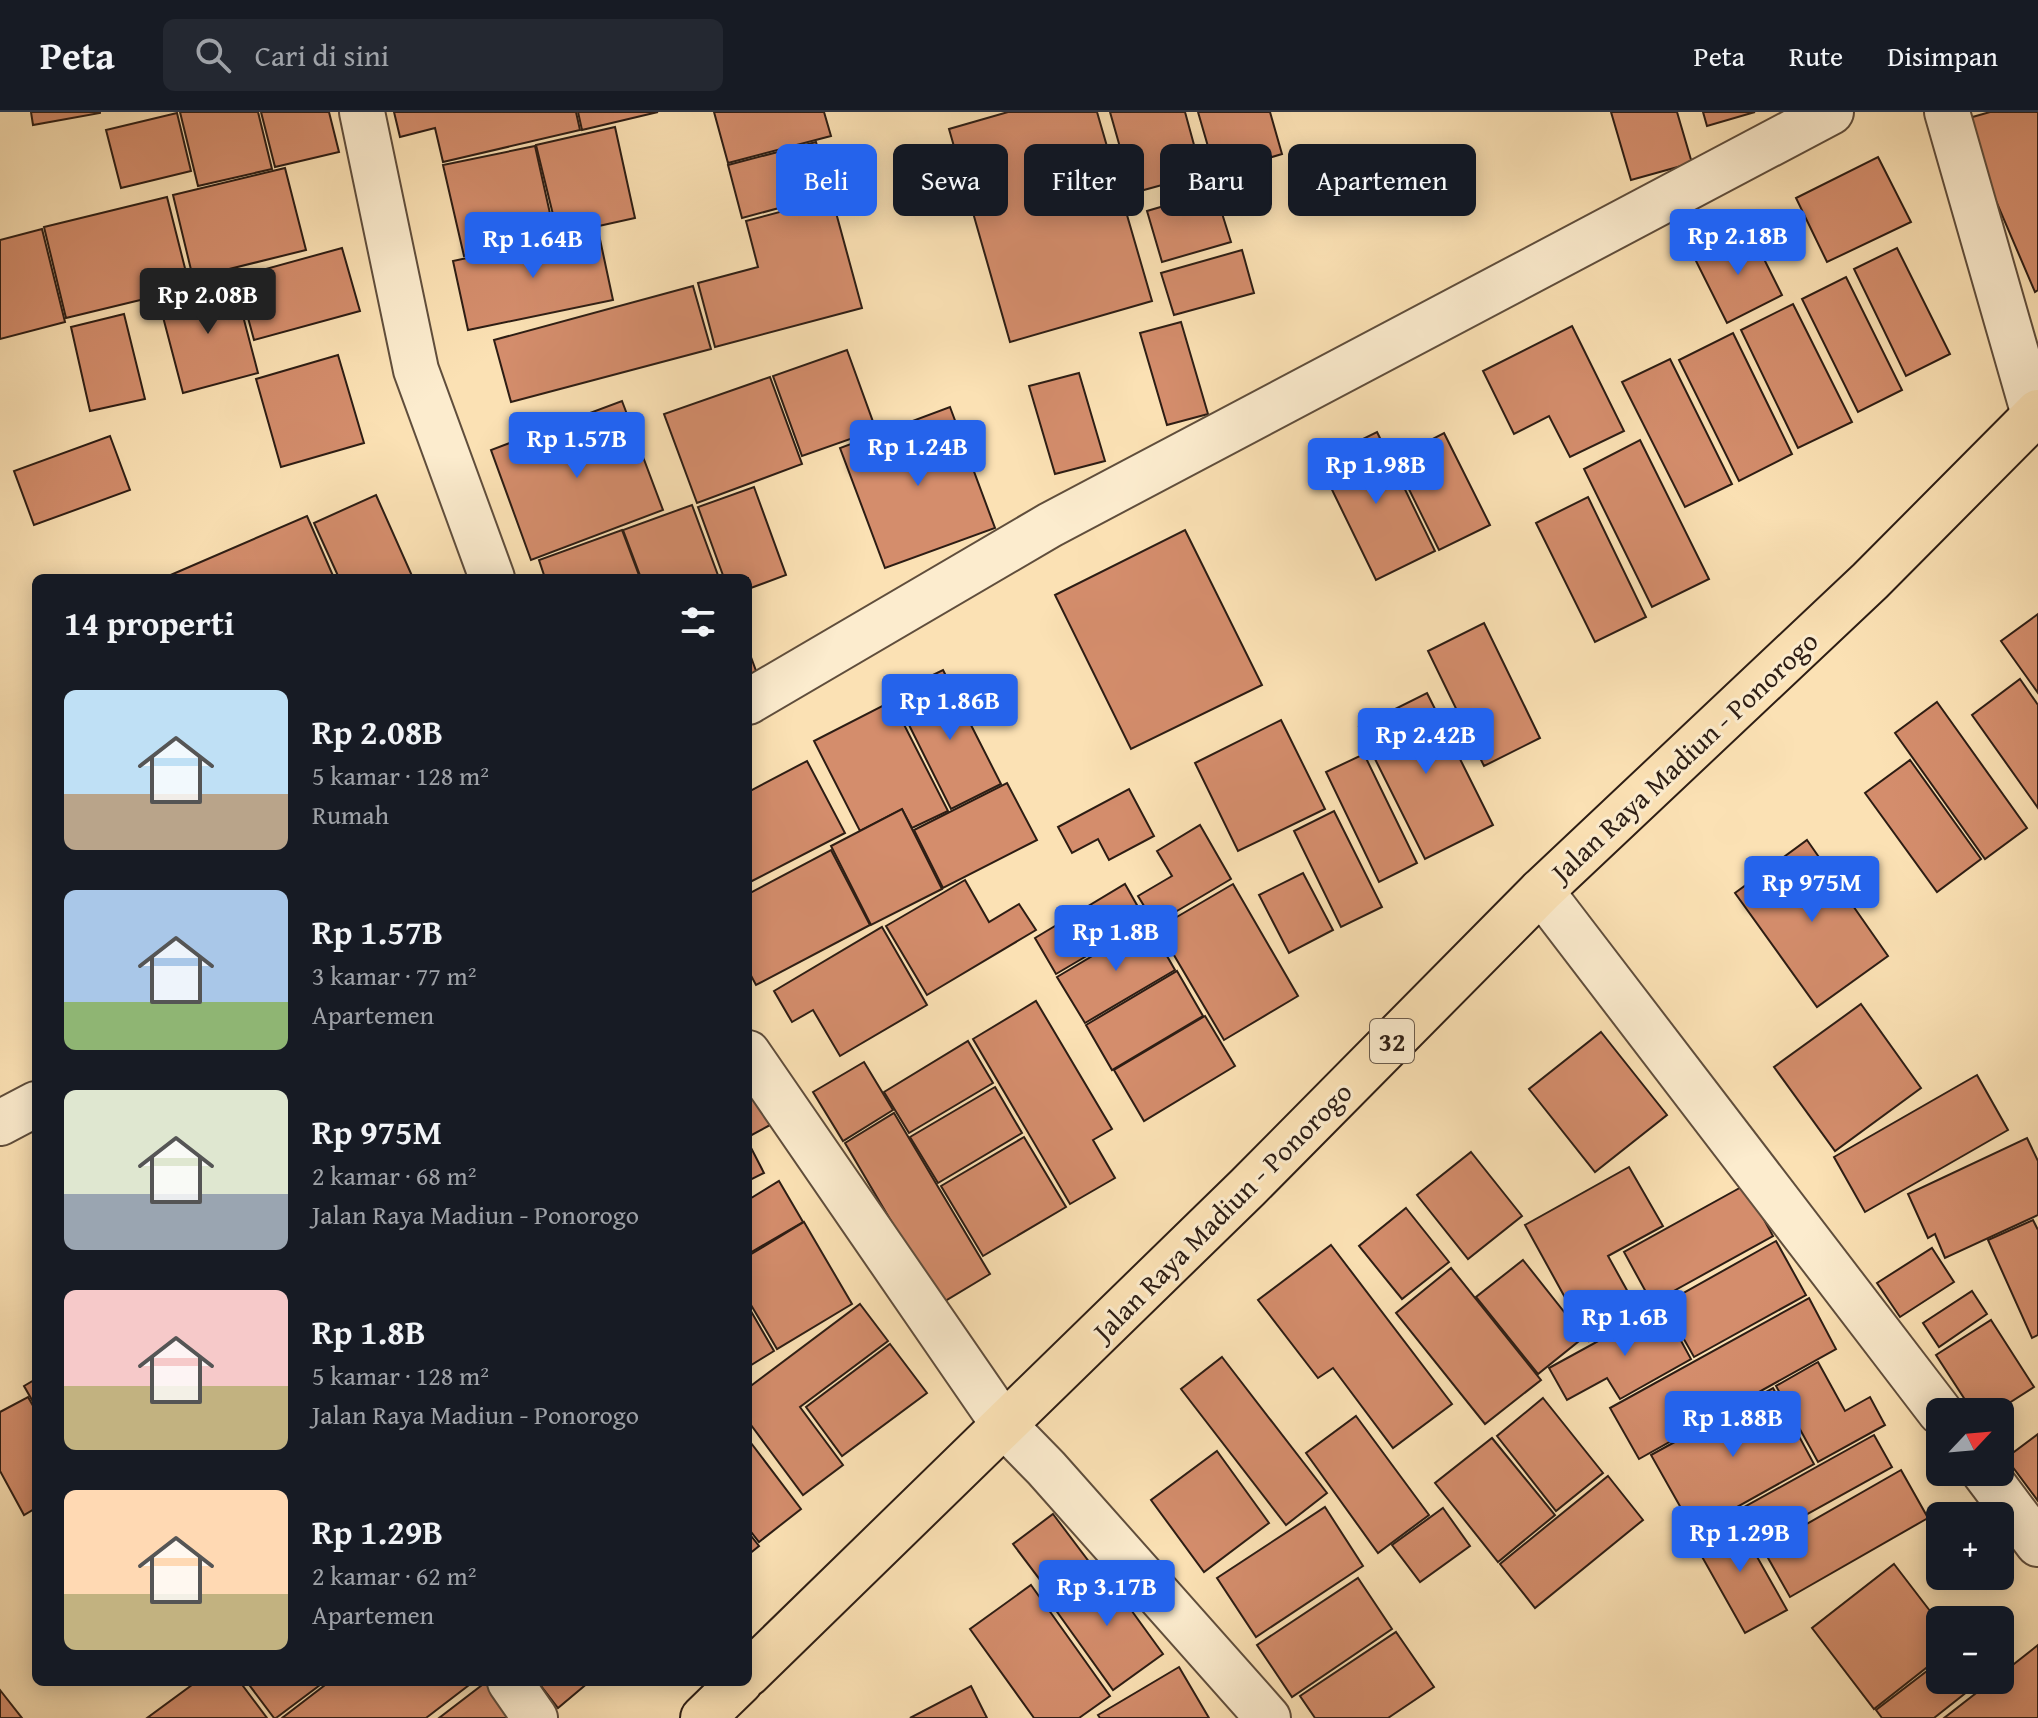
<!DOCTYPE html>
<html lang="id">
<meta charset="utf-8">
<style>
body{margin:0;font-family:"Gentium Book Plus",serif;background:#242831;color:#f1f3f6;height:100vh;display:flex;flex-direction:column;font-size:30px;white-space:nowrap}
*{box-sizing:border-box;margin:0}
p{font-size:26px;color:#9ea1a6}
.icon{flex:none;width:44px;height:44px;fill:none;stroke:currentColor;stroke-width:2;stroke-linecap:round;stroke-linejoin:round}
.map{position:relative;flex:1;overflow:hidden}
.details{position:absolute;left:32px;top:462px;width:720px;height:1112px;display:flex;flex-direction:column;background:#171b24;border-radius:12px;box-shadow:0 4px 20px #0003}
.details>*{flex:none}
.top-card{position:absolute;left:776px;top:32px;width:760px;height:72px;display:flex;gap:16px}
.needle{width:52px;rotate:64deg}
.controls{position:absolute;left:1926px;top:1286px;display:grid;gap:16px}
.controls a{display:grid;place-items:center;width:88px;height:88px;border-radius:12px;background:#171b24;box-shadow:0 4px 20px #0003;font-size:40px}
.price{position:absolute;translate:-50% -68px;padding:0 18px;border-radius:8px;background:#2563eb;color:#fff;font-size:26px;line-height:52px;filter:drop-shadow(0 2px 4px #0008)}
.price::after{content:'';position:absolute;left:50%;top:48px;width:24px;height:18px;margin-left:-12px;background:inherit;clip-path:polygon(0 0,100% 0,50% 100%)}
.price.on{background:#222;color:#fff}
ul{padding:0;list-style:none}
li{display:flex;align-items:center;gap:24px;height:200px;padding:0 32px}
li span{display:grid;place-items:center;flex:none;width:224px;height:160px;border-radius:12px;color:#555}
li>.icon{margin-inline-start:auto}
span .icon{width:96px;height:96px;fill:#fffc;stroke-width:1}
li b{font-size:34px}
h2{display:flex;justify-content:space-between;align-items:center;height:96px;padding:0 32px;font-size:34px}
.pill{padding:0 28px;border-radius:12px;background:#171b24;box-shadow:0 4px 20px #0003;font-size:28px;line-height:72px}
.pill.on{background:#2563eb;color:#fff}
header{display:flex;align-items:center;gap:48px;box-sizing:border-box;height:112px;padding:0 40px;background:#171b24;border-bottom:2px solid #363941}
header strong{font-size:38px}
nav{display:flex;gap:44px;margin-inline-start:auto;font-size:28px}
.search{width:560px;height:72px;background:#242831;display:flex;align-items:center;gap:20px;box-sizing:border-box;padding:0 28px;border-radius:12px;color:#9ea1a6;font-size:30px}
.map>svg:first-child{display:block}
.building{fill:#d48d6c;stroke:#2d1d14;stroke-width:2}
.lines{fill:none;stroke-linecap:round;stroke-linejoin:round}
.minor-casing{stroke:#604e3c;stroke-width:48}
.highway-casing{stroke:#2d1d14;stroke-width:48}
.minor{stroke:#fcecce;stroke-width:44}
.highway{stroke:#fbe1b4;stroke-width:44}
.labels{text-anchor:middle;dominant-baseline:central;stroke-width:6;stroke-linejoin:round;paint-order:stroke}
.shield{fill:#fcecce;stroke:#6b5b4c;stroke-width:2}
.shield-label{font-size:26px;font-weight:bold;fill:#2d1d14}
.street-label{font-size:28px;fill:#2d1d14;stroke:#fcecce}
</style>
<header>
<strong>Peta</strong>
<div class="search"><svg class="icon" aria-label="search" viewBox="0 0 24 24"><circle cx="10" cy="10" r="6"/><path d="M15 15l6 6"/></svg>Cari di sini</div>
<nav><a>Peta</a><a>Rute</a><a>Disimpan</a></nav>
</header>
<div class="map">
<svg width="2038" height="1606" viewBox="0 0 2038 1606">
<rect width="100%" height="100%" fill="#fbe1b4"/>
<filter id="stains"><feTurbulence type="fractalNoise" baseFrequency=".0025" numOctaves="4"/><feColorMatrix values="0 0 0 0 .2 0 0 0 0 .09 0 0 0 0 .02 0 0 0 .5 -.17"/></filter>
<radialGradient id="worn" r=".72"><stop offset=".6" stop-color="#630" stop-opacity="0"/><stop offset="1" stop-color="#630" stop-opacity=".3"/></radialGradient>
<g class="building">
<polygon points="31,0 100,0 100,1 33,13"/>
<polygon points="180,0 258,0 272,57 198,74"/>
<polygon points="261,0 329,0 339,40 275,55"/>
<polygon points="394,0 576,0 580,18 443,50 435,16 400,25"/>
<polygon points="578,0 658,0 582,18"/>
<polygon points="714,0 824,0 831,24 728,51"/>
<polygon points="1008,0 1097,0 1152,189 1010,230 949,17"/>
<polygon points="1110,0 1185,0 1202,62 1133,81"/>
<polygon points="1198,0 1270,0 1282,42 1216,62"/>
<polygon points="1611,0 1677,0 1692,51 1631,68"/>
<polygon points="1703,0 1755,0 1707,14"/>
<polygon points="1990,0 2038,0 2038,178 2035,180 1993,82 1969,6"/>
<polygon points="177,1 191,59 121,76 106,18"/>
<polygon points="615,15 635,106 558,123 536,33"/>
<polygon points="816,30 831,82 742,106 728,53"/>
<polygon points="535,34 555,124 464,144 443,53"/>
<polygon points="1878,45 1911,110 1827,150 1796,86"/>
<polygon points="285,56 306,138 193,166 173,83"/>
<polygon points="1215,79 1231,130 1162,150 1147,99"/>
<polygon points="167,85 190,176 66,206 44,115"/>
<polygon points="832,86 862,196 715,235 698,171 758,155 746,109"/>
<polygon points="42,117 65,210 0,227 0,128"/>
<polygon points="598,118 613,188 468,218 453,149"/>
<polygon points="1750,119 1782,183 1727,211 1695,147"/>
<polygon points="342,136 360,199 254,228 237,165"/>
<polygon points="1897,136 1950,242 1906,264 1854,157"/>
<polygon points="1242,138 1254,181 1174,203 1161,161"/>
<polygon points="1846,165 1902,278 1858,300 1802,187"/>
<polygon points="233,166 258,261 183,281 158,186"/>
<polygon points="693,174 711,237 511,290 494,228"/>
<polygon points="1793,192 1852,310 1798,336 1741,218"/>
<polygon points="124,202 145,287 90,299 71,215"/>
<polygon points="1181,210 1208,302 1167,313 1140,221"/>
<polygon points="1572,214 1624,319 1570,345 1549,304 1514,322 1483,259"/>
<polygon points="1733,221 1792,342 1739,369 1679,248"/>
<polygon points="847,238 876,318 802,344 773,264"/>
<polygon points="338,243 364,331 281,355 256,267"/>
<polygon points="1670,247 1732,372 1685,395 1622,270"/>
<polygon points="1079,261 1105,349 1055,362 1029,274"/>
<polygon points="770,265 802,352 697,391 664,302"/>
<polygon points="622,289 663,398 531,448 491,338"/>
<polygon points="950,295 995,416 885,456 840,336"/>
<polygon points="1377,320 1435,439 1376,468 1318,349"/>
<polygon points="1444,321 1490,413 1439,438 1394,347"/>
<polygon points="110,324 130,378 34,413 14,359"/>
<polygon points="1640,328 1709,467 1652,495 1584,357"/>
<polygon points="754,375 786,463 748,477 748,466 724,466 698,395"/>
<polygon points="376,383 413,466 339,466 314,411"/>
<polygon points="1588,385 1646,505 1595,530 1536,411"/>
<polygon points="692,393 719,466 641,466 623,418"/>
<polygon points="307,404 334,466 166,466 166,465"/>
<polygon points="622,418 640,466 545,466 539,448"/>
<polygon points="1185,418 1262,573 1131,637 1055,483"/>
<polygon points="2038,502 2038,581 2001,529"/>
<polygon points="1484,511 1540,626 1484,654 1428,539"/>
<polygon points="748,537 759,567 748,572"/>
<polygon points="943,558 1001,672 951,697 903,601 920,592 910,574"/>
<polygon points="2020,567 2038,593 2038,696 1972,603"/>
<polygon points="1427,581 1493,713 1425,747 1359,615"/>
<polygon points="892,589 948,699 912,716 902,697 860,719 814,629"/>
<polygon points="1937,590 2027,716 1985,747 1895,621"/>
<polygon points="1281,608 1325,697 1238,739 1195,651"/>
<polygon points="1364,642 1417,751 1379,770 1326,660"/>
<polygon points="1910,648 1981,747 1937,780 1865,681"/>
<polygon points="807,649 845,721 748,771 748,680"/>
<polygon points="1007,671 1037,728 943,776 914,718"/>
<polygon points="1129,677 1154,724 1109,748 1098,727 1072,741 1058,715"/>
<polygon points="902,697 942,777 871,813 831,734"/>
<polygon points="1334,699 1382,795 1341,815 1294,719"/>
<polygon points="1200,713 1231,767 1155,812 1138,784 1172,764 1157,739"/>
<polygon points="1807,728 1888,844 1817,895 1735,781"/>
<polygon points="831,738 870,813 756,873 748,858 748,782"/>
<polygon points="1303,761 1333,818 1289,841 1259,783"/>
<polygon points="965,768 989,810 1019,792 1036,818 927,883 886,814"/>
<polygon points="1125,772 1146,809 1056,862 1035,826"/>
<polygon points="1233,772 1298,884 1224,928 1158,816"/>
<polygon points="1148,811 1175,858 1085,911 1057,865"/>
<polygon points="882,815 927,893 840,944 813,898 792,910 774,879"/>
<polygon points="1177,859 1203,904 1112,958 1086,913"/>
<polygon points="1036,889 1112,1017 1093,1028 1115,1066 1070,1092 973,927"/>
<polygon points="1861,892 1921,976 1835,1039 1774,955"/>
<polygon points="1205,904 1235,954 1144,1009 1114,958"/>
<polygon points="1601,920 1667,1003 1595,1060 1529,977"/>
<polygon points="968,929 993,971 909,1021 884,980"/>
<polygon points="864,950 893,998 843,1029 813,980"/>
<polygon points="1977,963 2008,1018 1865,1100 1834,1045"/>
<polygon points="995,975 1022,1021 938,1071 910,1025"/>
<polygon points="756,983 772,1012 748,1025 748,987"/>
<polygon points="894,1001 990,1162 940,1192 845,1031"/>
<polygon points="1024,1025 1066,1095 983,1144 941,1074"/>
<polygon points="2027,1026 2038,1049 2038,1103 1945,1146 1935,1122 1928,1126 1908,1082"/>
<polygon points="748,1030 764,1061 748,1069"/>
<polygon points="1471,1040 1522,1104 1468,1147 1417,1083"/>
<polygon points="1629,1055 1663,1114 1608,1144 1639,1200 1589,1229 1525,1113"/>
<polygon points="779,1069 803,1110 748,1142 748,1088"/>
<polygon points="1745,1073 1773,1124 1652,1191 1624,1140"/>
<polygon points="1406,1096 1449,1150 1402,1187 1359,1134"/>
<polygon points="2033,1108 2038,1118 2038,1223 2032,1226 1988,1128"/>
<polygon points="804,1110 852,1192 777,1237 748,1188 748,1144"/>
<polygon points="1776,1129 1806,1183 1694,1245 1664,1192"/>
<polygon points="1331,1133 1452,1292 1393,1336 1333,1256 1318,1266 1258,1188"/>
<polygon points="1932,1136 1954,1170 1900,1205 1877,1171"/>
<polygon points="1523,1148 1584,1225 1538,1262 1476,1185"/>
<polygon points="1451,1156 1541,1268 1485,1312 1396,1201"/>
<polygon points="1972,1179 1987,1202 1939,1235 1923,1211"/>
<polygon points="1809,1186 1836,1237 1639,1347 1610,1296"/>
<polygon points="860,1192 888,1229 800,1295 843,1353 803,1383 748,1309 748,1276"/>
<polygon points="748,1194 774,1239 748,1255"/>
<polygon points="1662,1194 1691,1247 1620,1287 1607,1266 1567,1288 1549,1256"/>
<polygon points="1991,1208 2034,1275 1995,1300 1973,1300 1936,1243"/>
<polygon points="890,1232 927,1281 842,1344 806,1295"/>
<polygon points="1222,1245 1327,1381 1286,1413 1181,1277"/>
<polygon points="1818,1250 1845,1299 1870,1285 1885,1313 1818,1350 1776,1274"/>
<polygon points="36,1267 36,1295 24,1274"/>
<polygon points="1773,1276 1814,1352 1694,1419 1651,1343"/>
<polygon points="28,1285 36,1299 36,1396 24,1403 0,1359 0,1300"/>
<polygon points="1543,1286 1603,1361 1556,1399 1497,1324"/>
<polygon points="1356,1304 1429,1403 1378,1441 1306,1341"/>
<polygon points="2038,1322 2038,1389 2006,1346"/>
<polygon points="1874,1323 1892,1355 1757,1430 1739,1398"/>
<polygon points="1492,1326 1555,1403 1498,1450 1435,1371"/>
<polygon points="748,1327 801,1397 759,1430 748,1416"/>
<polygon points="1217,1339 1269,1411 1204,1460 1151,1388"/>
<polygon points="1901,1358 1928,1406 1790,1485 1763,1437"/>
<polygon points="1608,1364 1643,1408 1535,1496 1500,1452"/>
<polygon points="1325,1395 1363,1454 1256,1525 1217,1466"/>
<polygon points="1443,1396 1470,1434 1420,1470 1392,1433"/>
<polygon points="1053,1402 1090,1451 1050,1481 1013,1432"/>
<polygon points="1734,1404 1787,1498 1745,1521 1692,1427"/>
<polygon points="748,1420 759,1434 748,1443"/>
<polygon points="1894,1452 1940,1512 1940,1545 1874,1597 1812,1516"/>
<polygon points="1100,1455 1163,1542 1113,1578 1050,1490"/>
<polygon points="1358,1466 1392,1517 1292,1585 1257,1533"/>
<polygon points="1031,1473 1110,1584 1079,1606 1034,1606 970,1517"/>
<polygon points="1396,1520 1434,1575 1388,1606 1315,1606 1300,1584"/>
<polygon points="2038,1533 2038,1606 1944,1606 1993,1568 2000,1568 2000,1563"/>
<polygon points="1940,1549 1940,1568 1982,1568 1934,1606 1882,1606 1876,1598"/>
<polygon points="1179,1555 1209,1606 1100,1606 1098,1603"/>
<polygon points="196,1570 240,1570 267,1606 147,1606"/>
<polygon points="247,1570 324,1570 276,1606 274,1606"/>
<polygon points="329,1570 473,1570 426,1606 282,1606"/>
<polygon points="486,1570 496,1570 524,1606 439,1606"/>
<polygon points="538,1570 589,1570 558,1596"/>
<polygon points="971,1574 987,1606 910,1606"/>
<polygon points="0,1578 22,1606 0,1606"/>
</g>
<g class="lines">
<defs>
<g id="minor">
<polyline points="362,0 416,258 492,466"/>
<polyline points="1947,0 2034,303"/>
<polyline points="748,590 1050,413 1831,0"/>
<polyline points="1541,779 1940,1300"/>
<polyline points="748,941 1004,1313 1046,1356 1268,1606"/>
<polyline points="0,1011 36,992"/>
<polyline points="1984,1360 2038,1432"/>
<polyline points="510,1570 535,1606"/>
</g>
<g id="highway">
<polyline points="748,1562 1248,1075 1541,779 1870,469 2038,300"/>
<polyline points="703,1606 740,1570"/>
</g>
</defs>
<use href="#minor" class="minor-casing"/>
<use href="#highway" class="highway-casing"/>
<use href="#minor" class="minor"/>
<use href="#highway" class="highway"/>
</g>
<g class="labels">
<rect class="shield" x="1370" y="907" width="44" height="44" rx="6"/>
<g class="shield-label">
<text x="1392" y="929">32</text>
</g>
<g class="street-label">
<text transform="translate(1684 644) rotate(-43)">Jalan Raya Madiun - Ponorogo</text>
<text transform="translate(1222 1099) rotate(-45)">Jalan Raya Madiun - Ponorogo</text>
</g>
</g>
<rect width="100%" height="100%" filter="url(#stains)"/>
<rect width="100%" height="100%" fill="url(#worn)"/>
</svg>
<div class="controls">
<a><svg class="needle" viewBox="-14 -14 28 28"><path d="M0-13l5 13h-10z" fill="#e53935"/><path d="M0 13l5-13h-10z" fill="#9ea1a6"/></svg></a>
<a>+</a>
<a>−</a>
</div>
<b class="price" style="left:1738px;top:165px">Rp 2.18B</b>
<b class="price" style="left:533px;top:168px">Rp 1.64B</b>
<b class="price on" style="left:208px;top:224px">Rp 2.08B</b>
<b class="price" style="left:577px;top:368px">Rp 1.57B</b>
<b class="price" style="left:918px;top:376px">Rp 1.24B</b>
<b class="price" style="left:1376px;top:394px">Rp 1.98B</b>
<b class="price" style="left:950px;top:630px">Rp 1.86B</b>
<b class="price" style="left:1426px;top:664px">Rp 2.42B</b>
<b class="price" style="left:1812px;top:812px">Rp 975M</b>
<b class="price" style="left:1116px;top:861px">Rp 1.8B</b>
<b class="price" style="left:1625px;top:1246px">Rp 1.6B</b>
<b class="price" style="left:1733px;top:1347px">Rp 1.88B</b>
<b class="price" style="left:1740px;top:1462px">Rp 1.29B</b>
<b class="price" style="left:1107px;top:1516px">Rp 3.17B</b>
<div class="top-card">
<a class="pill on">Beli</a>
<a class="pill">Sewa</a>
<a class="pill">Filter</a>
<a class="pill">Baru</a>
<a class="pill">Apartemen</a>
</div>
<section class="details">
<h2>14 properti<svg class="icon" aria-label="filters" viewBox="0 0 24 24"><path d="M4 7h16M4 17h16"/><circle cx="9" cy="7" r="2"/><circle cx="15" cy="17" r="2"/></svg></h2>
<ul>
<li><span style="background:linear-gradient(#bfe0f5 65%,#b9a48a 0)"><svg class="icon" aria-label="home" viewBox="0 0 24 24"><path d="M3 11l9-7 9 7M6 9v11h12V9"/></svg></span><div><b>Rp 2.08B</b><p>5 kamar · 128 m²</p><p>Rumah</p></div></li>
<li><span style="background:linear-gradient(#a9c7e8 70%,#8fb573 0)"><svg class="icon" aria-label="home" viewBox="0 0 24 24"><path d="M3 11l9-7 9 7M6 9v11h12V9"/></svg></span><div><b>Rp 1.57B</b><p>3 kamar · 77 m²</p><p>Apartemen</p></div></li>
<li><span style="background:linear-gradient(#dfe7d0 65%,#9aa5b1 0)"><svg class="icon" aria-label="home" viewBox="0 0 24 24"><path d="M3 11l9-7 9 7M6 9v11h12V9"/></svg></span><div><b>Rp 975M</b><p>2 kamar · 68 m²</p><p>Jalan Raya Madiun - Ponorogo</p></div></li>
<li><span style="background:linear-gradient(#f6c9c9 60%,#c2b280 0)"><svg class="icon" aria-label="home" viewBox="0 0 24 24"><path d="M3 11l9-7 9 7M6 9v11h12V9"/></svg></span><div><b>Rp 1.8B</b><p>5 kamar · 128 m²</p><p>Jalan Raya Madiun - Ponorogo</p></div></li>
<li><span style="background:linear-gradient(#ffd9b3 65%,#c2b280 0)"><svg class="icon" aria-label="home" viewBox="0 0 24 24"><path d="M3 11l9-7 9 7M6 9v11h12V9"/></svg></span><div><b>Rp 1.29B</b><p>2 kamar · 62 m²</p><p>Apartemen</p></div></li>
</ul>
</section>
</div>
